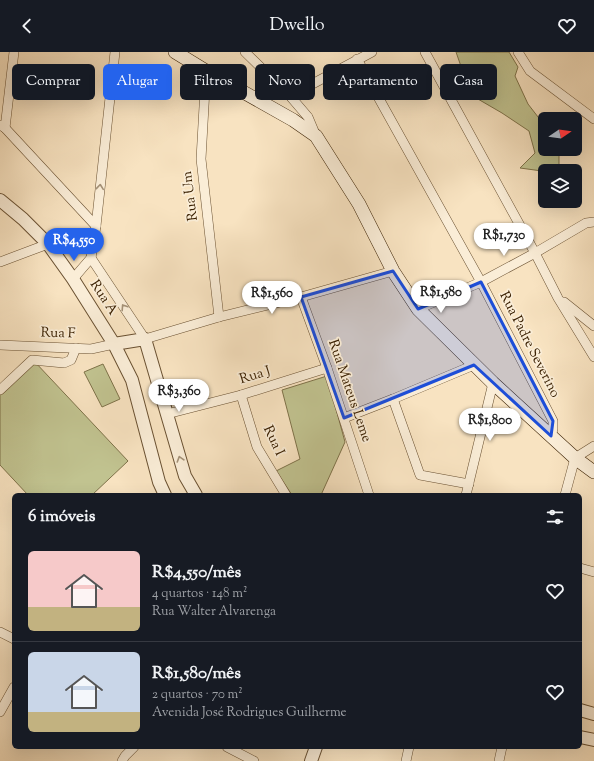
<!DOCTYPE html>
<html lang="pt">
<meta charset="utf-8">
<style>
body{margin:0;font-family:"Sorts Mill Goudy",serif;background:#242831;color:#f1f3f6;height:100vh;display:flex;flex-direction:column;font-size:15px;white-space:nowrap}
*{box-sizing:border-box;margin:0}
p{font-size:13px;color:#9ea1a6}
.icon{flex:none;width:22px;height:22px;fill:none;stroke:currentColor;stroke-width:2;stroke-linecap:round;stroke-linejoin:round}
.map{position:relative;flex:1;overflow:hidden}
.side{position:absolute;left:12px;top:441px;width:570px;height:256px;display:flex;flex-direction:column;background:#171b24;border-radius:6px;box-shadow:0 4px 16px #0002}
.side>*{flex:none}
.banner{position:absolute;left:12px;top:12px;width:570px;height:36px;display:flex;gap:8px}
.needle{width:26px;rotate:77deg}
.buttons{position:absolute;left:538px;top:60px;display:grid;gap:8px}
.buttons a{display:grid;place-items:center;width:44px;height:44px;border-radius:6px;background:#171b24;box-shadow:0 4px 16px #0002;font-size:20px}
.price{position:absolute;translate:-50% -34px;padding:0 9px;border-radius:14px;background:#fff;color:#222;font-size:13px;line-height:26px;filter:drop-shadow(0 1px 2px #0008)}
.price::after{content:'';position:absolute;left:50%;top:24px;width:12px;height:9px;margin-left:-6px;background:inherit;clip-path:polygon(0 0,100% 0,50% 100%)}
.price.current{background:#2563eb;color:#fff}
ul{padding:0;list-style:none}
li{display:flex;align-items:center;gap:12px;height:100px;padding:0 16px}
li+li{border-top:1px solid #363941}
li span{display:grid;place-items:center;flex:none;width:112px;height:80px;border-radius:6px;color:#555}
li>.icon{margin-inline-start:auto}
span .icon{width:48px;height:48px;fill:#fffc;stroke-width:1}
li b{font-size:17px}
h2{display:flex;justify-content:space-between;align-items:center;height:48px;padding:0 16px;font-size:17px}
.pill{padding:0 14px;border-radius:6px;background:#171b24;box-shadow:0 4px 16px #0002;font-size:14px;line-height:36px}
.pill.current{background:#2563eb;color:#fff}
header{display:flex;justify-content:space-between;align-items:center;height:52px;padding:0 16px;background:#171b24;font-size:18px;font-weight:600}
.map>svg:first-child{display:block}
.green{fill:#c1c390;stroke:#7e7249}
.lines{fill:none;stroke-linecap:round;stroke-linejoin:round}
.minor-casing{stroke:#6a5132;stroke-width:10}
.tertiary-casing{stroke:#6a5132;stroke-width:14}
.secondary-casing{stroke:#3a2002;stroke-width:14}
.minor{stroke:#faedd7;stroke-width:9}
.tertiary{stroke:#faedd7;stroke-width:12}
.secondary{stroke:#faedd7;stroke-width:13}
.oneway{stroke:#a49177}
.marked{fill:#1d4ed8;fill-opacity:0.2;stroke:#1d4ed8;stroke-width:3;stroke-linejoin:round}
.labels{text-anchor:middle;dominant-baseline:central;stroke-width:3.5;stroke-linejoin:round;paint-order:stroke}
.street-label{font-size:14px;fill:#3a2002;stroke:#faedd7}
</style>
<header><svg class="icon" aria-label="back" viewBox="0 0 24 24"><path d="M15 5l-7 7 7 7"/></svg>Dwello<svg class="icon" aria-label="heart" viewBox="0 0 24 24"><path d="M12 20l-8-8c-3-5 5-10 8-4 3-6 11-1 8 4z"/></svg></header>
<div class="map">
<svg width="594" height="709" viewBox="0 0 594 709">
<rect width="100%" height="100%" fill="#f8e3c1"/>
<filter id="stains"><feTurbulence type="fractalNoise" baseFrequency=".005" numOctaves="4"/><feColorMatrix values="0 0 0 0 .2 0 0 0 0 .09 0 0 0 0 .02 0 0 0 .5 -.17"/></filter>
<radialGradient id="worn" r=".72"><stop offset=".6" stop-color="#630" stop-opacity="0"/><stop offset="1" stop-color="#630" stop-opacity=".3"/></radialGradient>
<g class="green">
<polygon points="456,0 509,0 518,15 515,24 528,52 545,74 545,97 559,97 559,119 545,119 545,121 542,119 520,116 535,101 529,79 502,61 471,43"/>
<polygon points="34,309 128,409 92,443 28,443 0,413 0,341"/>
<polygon points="103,312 120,347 102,355 84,320"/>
<polygon points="327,324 345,390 321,443 292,443 276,419 300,407 282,338"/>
</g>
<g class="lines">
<defs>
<g id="minor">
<polyline points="245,0 290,44 308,65 316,84"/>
<polyline points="425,0 535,201 558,246 594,305"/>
<polyline points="518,0 530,19 594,67"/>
<polyline points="357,7 481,230 553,369 553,377 551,384"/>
<polyline points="206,19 201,107 219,265"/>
<polyline points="290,44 372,0"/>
<polyline points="0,73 5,76 96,174"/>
<polyline points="5,76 14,0"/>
<polyline points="91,206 145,287 219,265 301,245 393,219"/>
<polyline points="0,210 48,192"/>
<polyline points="73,227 91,206 96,174 115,0"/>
<polyline points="301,245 327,316 369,443"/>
<polyline points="564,250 594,274"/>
<polyline points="418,257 481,230 535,201 586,171 594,170"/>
<polyline points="0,293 91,297 114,292"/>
<polyline points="0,338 32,308 64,311 71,308 76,296"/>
<polyline points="241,343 257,395 286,443"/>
<polyline points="393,347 420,423 469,432"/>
<polyline points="167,362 241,343 327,316"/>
<polyline points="344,366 393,347 474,313"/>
<polyline points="466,443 493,331"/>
<polyline points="565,443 575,406 594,394"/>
<polyline points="580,516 594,520"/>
<polyline points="0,580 14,587"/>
<polyline points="0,660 14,635"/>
<polyline points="227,695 254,709"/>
<polyline points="122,709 125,704 134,695"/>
<polyline points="406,709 409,695"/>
<polyline points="499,709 502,695"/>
</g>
<g id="tertiary">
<polyline points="0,148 23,167 48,192 73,227 114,292 132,328 159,430 165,443"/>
<polyline points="114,292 145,287 185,424 196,443"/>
<polyline points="580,658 594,662"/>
<polyline points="580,685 594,688"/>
<polyline points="311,709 316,695"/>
</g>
<polyline id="secondary" points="175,0 206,19 293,68 316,84 359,152 393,219 418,257 493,331 575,406 594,420"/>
</defs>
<use href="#minor" class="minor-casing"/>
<use href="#tertiary" class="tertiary-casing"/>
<use href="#secondary" class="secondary-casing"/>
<use href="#minor" class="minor"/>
<use href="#tertiary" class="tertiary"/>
<use href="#secondary" class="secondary"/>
</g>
<defs><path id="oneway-chevron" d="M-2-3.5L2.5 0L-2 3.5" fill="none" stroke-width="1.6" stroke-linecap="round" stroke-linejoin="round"/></defs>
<g class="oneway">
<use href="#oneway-chevron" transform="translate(100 135) rotate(-84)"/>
<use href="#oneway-chevron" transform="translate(124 255) rotate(-123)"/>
<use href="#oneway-chevron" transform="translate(180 407) rotate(-107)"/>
</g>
<path class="marked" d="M393,219L418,257L481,230L553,369L551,384L474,313L344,366L301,245Z"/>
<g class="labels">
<g class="street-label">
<text transform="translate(191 144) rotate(-97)">Rua Um</text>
<text transform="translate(103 246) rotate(57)">Rua A</text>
<text transform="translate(58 282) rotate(2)">Rua F</text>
<text transform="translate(529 293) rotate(63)">Rua Padre Severino</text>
<text transform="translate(255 324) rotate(-17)">Rua J</text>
<text transform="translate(349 339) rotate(71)">Rua Mateus Leme</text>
<text transform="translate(273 389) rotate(65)">Rua I</text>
</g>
</g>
<rect width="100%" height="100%" filter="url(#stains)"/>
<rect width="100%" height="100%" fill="url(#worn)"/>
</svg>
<div class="buttons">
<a><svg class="needle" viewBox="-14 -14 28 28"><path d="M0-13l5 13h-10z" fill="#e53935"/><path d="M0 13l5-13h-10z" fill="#9ea1a6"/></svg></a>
<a><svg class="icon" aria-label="layers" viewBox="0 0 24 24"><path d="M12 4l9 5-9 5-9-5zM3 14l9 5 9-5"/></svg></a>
</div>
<b class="price" style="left:504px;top:205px">R$1,730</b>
<b class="price current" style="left:74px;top:210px">R$4,550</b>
<b class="price" style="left:441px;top:262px">R$1,580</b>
<b class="price" style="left:272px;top:263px">R$1,560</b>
<b class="price" style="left:179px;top:361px">R$3,360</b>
<b class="price" style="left:490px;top:390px">R$1,800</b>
<div class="banner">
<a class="pill">Comprar</a>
<a class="pill current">Alugar</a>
<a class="pill">Filtros</a>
<a class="pill">Novo</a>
<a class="pill">Apartamento</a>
<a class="pill">Casa</a>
</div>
<section class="side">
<h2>6 imóveis<svg class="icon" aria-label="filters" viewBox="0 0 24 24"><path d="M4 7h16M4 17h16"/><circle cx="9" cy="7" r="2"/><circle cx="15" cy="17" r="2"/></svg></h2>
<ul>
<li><span style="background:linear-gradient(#f6c9c9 70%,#c2b280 0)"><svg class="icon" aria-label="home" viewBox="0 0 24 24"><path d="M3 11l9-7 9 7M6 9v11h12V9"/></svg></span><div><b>R$4,550/mês</b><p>4 quartos · 148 m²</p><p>Rua Walter Alvarenga</p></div><svg class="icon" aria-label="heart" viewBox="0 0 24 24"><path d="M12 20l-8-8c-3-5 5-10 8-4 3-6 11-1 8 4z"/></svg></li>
<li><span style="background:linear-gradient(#c9d6e8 75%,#c2b280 0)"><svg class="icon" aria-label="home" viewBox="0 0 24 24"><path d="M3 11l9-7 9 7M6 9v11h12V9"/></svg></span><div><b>R$1,580/mês</b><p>2 quartos · 70 m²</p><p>Avenida José Rodrigues Guilherme</p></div><svg class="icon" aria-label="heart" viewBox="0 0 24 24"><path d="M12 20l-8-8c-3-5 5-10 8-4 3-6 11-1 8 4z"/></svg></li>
</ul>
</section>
</div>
